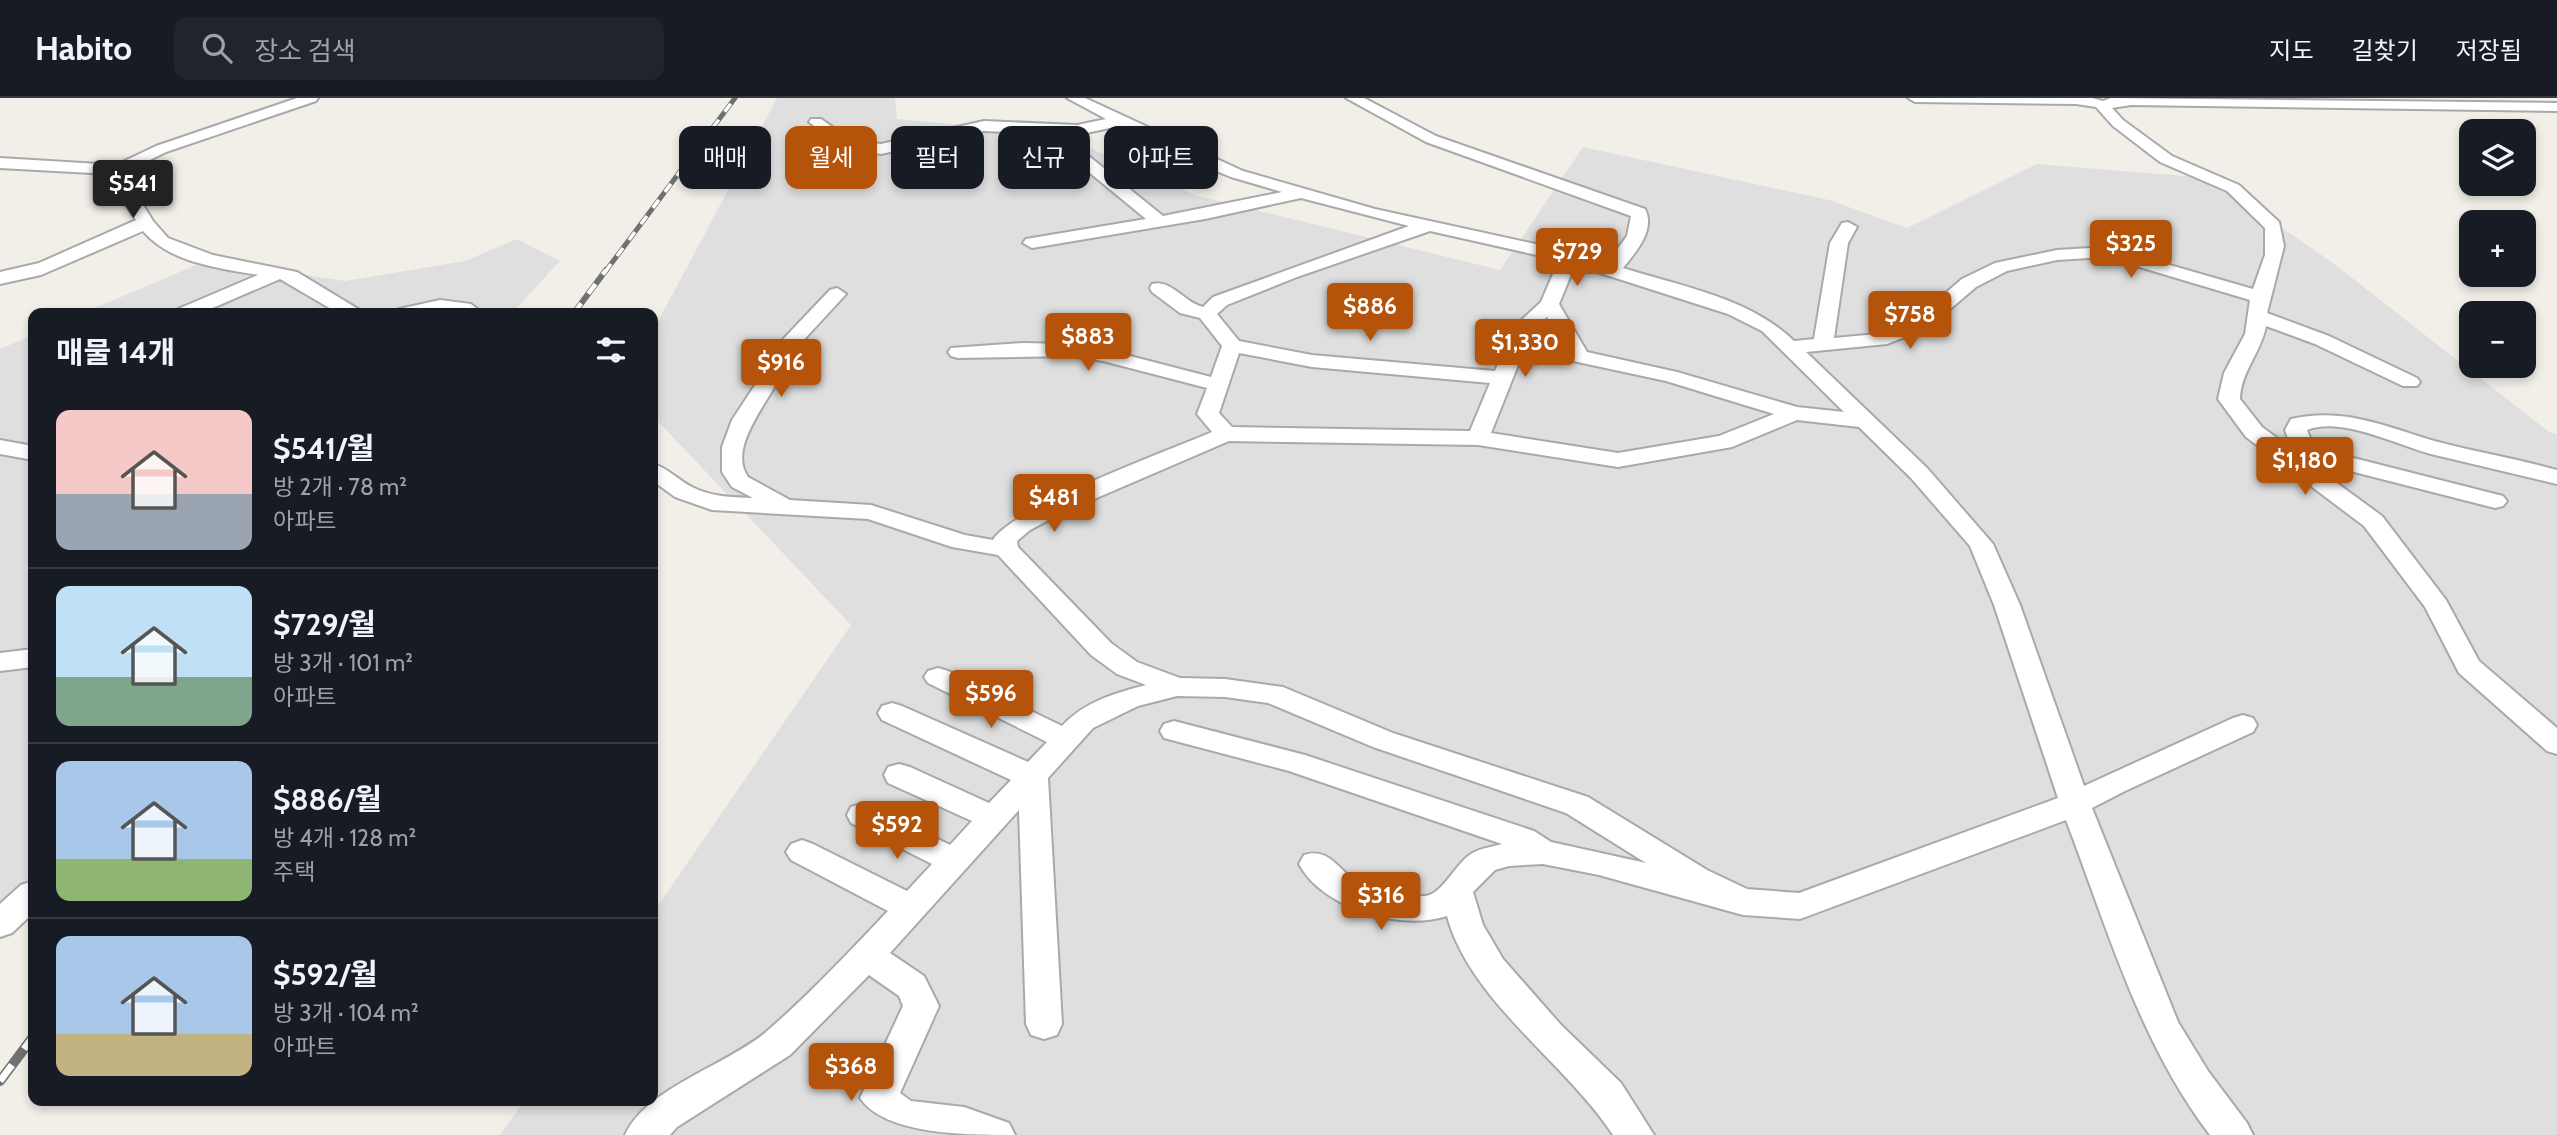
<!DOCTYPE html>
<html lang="ko">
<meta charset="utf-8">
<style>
body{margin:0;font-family:Cabin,"Noto Sans KR",sans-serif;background:#20242c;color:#f1f3f6;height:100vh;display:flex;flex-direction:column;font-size:26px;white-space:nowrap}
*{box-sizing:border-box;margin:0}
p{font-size:23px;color:#9ea1a6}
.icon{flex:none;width:38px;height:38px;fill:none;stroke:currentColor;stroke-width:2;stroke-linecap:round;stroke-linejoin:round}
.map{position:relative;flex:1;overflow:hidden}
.panel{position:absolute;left:28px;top:210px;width:630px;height:798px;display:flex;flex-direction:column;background:#171b24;border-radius:14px;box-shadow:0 4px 10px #0003}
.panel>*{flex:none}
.top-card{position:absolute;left:679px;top:28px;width:665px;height:63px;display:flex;gap:14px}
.tools{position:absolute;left:2459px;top:21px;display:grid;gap:14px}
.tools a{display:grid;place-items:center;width:77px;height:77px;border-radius:14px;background:#171b24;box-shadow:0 4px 10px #0003;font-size:35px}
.price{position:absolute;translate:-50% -60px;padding:0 16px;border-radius:7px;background:#b45309;color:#fff;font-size:23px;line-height:46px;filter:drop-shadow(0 2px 4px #0008)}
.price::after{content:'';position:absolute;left:50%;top:42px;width:21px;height:16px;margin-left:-10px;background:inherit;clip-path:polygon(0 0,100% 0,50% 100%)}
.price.active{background:#222;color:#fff}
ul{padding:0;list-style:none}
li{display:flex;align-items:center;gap:21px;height:175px;padding:0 28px}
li+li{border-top:2px solid #363941}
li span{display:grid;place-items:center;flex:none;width:196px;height:140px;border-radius:14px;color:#555}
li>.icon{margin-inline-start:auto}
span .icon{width:84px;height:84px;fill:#fffc;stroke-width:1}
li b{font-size:30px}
h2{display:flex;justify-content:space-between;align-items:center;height:84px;padding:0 28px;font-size:30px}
.chip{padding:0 24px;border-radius:14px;background:#171b24;box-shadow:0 4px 10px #0003;font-size:24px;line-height:63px}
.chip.active{background:#b45309;color:#fff}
header{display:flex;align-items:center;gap:42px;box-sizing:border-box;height:98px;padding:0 35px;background:#171b24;border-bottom:2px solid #363941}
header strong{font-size:33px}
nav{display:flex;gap:38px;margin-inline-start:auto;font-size:24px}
.search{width:490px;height:63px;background:#20242c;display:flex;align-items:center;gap:18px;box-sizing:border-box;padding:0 24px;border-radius:14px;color:#9ea1a6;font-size:26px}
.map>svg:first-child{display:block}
.residential{fill:#e0dfdf}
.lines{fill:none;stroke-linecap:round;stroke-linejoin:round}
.minor-casing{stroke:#a9a9a9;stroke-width:4}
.minor{fill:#fff;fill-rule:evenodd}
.rail-far2-casing{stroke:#707070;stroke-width:5}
.rail-far1-casing{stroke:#707070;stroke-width:6}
.rail-casing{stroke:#707070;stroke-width:10}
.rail-far2{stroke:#fff;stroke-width:3.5;stroke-dasharray:10;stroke-linecap:butt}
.rail-far1{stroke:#fff;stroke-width:4.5;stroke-dasharray:12;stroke-linecap:butt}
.rail{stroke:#fff;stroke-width:7;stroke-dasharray:20;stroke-linecap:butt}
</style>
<header>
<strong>Habito</strong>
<div class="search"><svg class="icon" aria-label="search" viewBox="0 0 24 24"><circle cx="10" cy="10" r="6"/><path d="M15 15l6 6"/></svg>장소 검색</div>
<nav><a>지도</a><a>길찾기</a><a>저장됨</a></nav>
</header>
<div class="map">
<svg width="2557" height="1037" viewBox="0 0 2557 1037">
<rect width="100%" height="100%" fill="#f2efe9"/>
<g class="residential">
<polygon points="777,0 895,0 897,21 1058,36 1195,97 1500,172 1583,49 1829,102 1907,130 2037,66 2209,80 2333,165 2549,334 2557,336 2557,1037 500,1037 524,1003 653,1003 653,815 851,527 653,318 653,233"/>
<polygon points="517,141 560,163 512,215 83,215 208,162 345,183 465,163"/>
<polygon points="33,237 33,775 0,808 0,251"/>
</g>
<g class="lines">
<defs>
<g id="minor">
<path d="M297,0H318L316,3L166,54L126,74V79L153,123L168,140L213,157L297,174L358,211L360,215H338L280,181L201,215H176L178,211L258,177C219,170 170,165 143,133L41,177L0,186V174L39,165L136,122L116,92L110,76L0,70V60L116,67L156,48Z"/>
<path d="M1067,0H1085L1243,73L1375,111L1549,149L1607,165L1627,138L1631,118L1426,44L1346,0H1364L1436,38L1645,111C1656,132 1635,155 1623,170C1680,188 1750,200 1794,243L1814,241L1830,145L1842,125L1848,124L1857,129L1848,145L1834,240L1877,236L1914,222L1962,181L1995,165L2057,152L2107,149L2253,191L2265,157V130L2227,93L2160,64L2113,28L2096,9L2076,6L1915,4L1908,0H2092L2103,3L2111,0L2557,5V13L2131,7L2112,10L2123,22L2172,58L2239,87L2279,124L2284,148L2267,215L2329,238L2417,280L2420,284L2417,288H2403L2315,246L2266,228C2261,255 2241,273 2240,301L2262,329L2292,351L2285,332L2291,321C2346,308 2391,331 2442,345C2480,355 2519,361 2557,372V386C2515,376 2473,366 2431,356C2397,347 2341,318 2307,332L2314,350L2503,398L2507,403L2503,408L2495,410L2315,364V369L2382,418L2446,502L2479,563L2557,630V656L2547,653L2459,575L2425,509L2364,428L2246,339L2218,301L2224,275L2245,236L2250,202L2106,159L2057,162L2007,173L1976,189L1928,230L1887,246L1806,254L1927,370L1993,446L2020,507L2084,688L2233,620L2243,617L2253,620L2257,627L2253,634L2125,693L2092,710L2178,924L2208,973L2247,1025L2253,1037H2210C2139,944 2107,829 2066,722L1800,821L1743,817L1599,777L1543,766L1509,768L1495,772L1473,794L1483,827L1503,861L1561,927L1621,985L1654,1037H1613C1566,965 1470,903 1447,818C1401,833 1323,811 1299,766L1304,757C1329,749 1338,772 1357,784C1375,795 1405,799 1425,798C1442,797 1456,765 1471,756C1480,750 1492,749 1502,746L1289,673L1164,640L1160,633L1164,626L1174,623L1305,657L1534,733L1551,744L1646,765L1566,715L1373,649L1268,605L1225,599L1177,598L1138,608L1093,630L1048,680L1062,926L1057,937L1044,941L1031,937L1026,926L1019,712L890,855L924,878L939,908L900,995L911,1003L964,1009L1009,1025L1015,1037C967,1037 885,1037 860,1000L903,908L899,898L869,877L790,957L677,1029L670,1037H625C646,990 727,967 766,934C809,897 849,854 888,813L791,762L786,754L791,746L802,742L813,746L907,793L932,766L851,725L847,717L851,709L862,706L873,709L950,747L972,723L888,685L884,677L888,669L899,666L910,669L989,705L1011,682L882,622L878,615L882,608L892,605L902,608L1028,664L1047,644L928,585L924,579L928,573L938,570L948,573L1062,628C1084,604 1115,595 1146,587L1117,576L1091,557L998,457L952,449L868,421L712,412L675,399L653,383V366C668,370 678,382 692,389C711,399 731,399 753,400L732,389L722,374V349L732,322L765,272L771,254L830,192L837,190L846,196L788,259C781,293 724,345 748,379L790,402L871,407L965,437L993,442C1012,410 1170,352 1212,334L1197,316L1207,290L1103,263L1071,258L958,260L951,258L948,254L951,250L1023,245L1071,246L1103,251L1211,279L1222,248L1200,220L1180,215L1152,194L1150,190L1152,186C1171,181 1185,205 1203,209L1213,199L1409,128L1301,100L1205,121L1032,150L1023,145L1026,141L1146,121L1073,61L1071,58L1073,55H1085L1163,118L1282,94L1231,79L1194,64L1119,28L1077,37L984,33L881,56L843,50L809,24L811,21H821L852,43L881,46L984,23L1077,27L1106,21ZM1430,133L1559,162L1541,204L1513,230L1495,273L1312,257L1239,243L1217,216L1227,207L1297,179ZM1575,167L1728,216L1762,233L1844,314L1797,309L1677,274L1587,254L1559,206ZM1547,219L1573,263L1666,283L1774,316L1719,338L1618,355L1491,335L1532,232ZM1239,255L1312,269L1490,285L1470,333L1232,329L1219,315ZM1797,322L1859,329L1911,380L1970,448L1994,507L2058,700L1799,795L1747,791L1707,772L1588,699L1393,635L1283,589L1225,581L1180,580L1137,564L1111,545L1018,449L1017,443L1030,432L1064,414L1229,343L1478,347L1618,369L1732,349Z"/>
<polygon points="440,202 471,206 482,215 449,213 396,215 399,211"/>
<polygon points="0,342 33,348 33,362 0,356"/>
<polygon points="33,551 33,569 0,573 0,555"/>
<polygon points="33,783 33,815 12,835 0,839 0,806 21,787"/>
</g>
</defs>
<use href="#minor" class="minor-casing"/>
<use href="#minor" class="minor"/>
<defs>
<polyline id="rail-far2" points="605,174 735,0"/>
<polyline id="rail-far1" points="574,215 606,172"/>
<polyline id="rail" points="0,983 33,939"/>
</defs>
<use href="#rail-far2" class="rail-far2-casing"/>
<use href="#rail-far1" class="rail-far1-casing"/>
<use href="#rail" class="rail-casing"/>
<use href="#rail-far2" class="rail-far2"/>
<use href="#rail-far1" class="rail-far1"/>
<use href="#rail" class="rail"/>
</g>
</svg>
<div class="tools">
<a><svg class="icon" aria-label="layers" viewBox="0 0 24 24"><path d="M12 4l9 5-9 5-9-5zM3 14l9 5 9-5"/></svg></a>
<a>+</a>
<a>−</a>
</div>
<b class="price active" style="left:133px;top:122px">$541</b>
<b class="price" style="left:2131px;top:182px">$325</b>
<b class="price" style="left:1577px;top:190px">$729</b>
<b class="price" style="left:1370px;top:245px">$886</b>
<b class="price" style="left:1910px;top:253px">$758</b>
<b class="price" style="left:1088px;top:275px">$883</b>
<b class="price" style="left:1525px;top:281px">$1,330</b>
<b class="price" style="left:781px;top:301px">$916</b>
<b class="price" style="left:2305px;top:399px">$1,180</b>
<b class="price" style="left:1054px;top:436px">$481</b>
<b class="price" style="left:991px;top:632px">$596</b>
<b class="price" style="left:897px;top:763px">$592</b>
<b class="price" style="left:1381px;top:834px">$316</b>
<b class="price" style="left:851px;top:1005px">$368</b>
<div class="top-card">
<a class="chip">매매</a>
<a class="chip active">월세</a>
<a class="chip">필터</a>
<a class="chip">신규</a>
<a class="chip">아파트</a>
</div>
<section class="panel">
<h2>매물 14개<svg class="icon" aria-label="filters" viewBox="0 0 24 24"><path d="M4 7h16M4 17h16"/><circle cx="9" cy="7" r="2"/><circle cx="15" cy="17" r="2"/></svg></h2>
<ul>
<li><span style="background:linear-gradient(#f6c9c9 60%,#9aa5b1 0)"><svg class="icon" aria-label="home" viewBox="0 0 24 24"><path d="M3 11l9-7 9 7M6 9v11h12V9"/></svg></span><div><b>$541/월</b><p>방 2개 · 78 m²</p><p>아파트</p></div></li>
<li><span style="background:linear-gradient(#bfe0f5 65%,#7fa58c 0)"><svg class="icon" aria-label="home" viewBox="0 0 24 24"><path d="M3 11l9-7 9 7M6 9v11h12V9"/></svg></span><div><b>$729/월</b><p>방 3개 · 101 m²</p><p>아파트</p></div></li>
<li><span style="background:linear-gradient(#a9c7e8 70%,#8fb573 0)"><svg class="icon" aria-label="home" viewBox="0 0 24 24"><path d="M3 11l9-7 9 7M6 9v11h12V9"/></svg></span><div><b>$886/월</b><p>방 4개 · 128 m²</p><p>주택</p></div></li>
<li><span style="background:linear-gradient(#a9c7e8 70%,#c2b280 0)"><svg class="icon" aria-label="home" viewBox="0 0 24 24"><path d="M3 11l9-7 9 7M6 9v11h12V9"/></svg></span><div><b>$592/월</b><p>방 3개 · 104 m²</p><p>아파트</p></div></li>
</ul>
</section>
</div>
